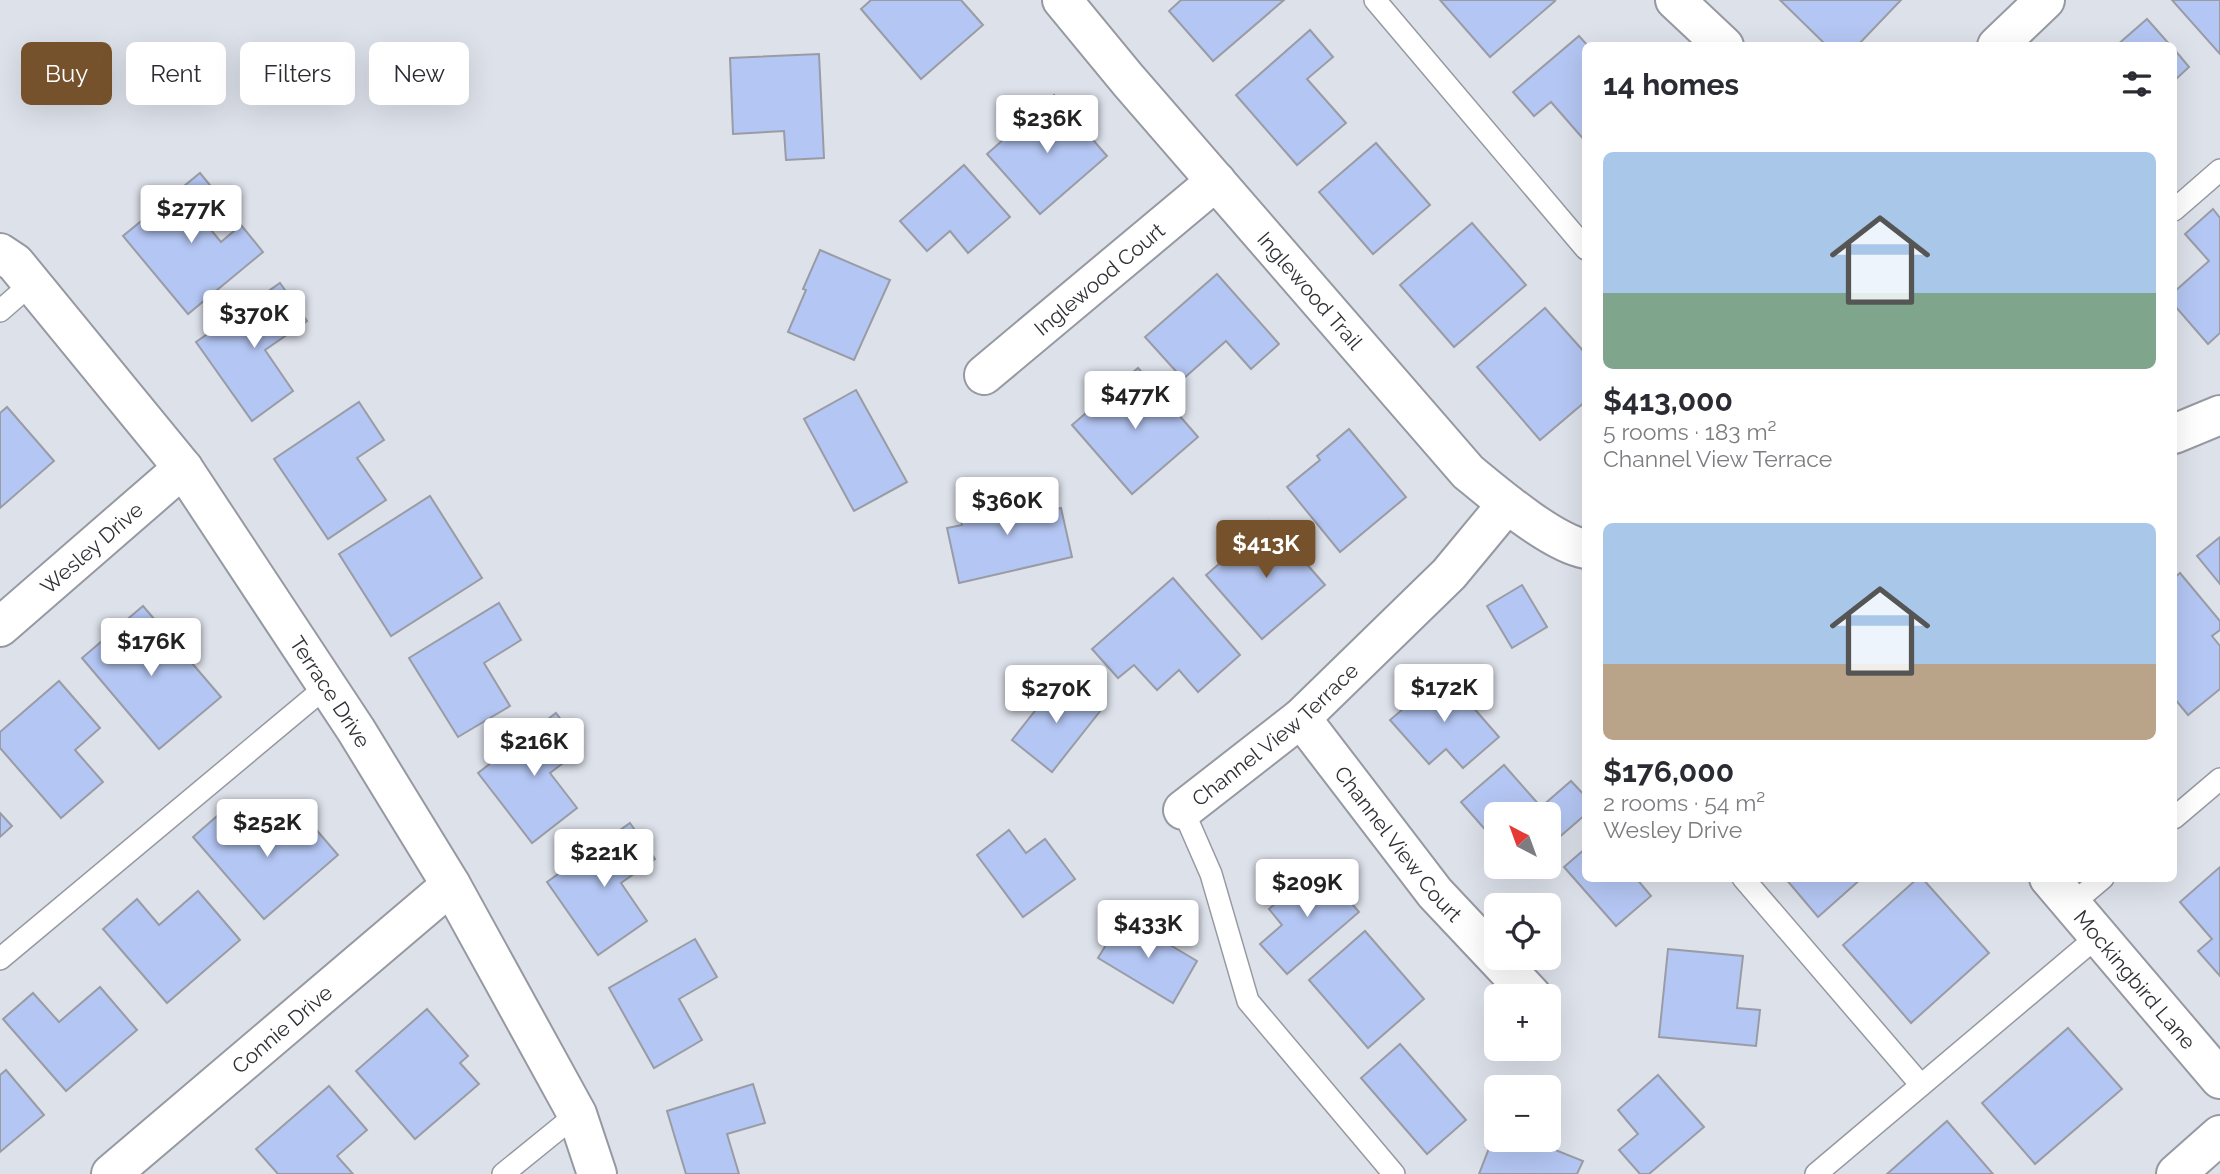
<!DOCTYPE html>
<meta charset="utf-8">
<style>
body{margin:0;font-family:Raleway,sans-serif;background:#f7f7f7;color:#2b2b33;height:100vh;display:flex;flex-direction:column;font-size:26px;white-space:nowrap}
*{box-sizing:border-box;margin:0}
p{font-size:23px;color:#7c7c81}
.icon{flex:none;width:38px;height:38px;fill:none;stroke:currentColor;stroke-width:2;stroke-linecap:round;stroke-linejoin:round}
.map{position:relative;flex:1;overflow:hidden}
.sheet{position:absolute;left:1582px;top:42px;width:595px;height:840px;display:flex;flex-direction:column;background:#fff;border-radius:10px;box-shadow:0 7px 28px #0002}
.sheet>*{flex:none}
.banner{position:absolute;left:21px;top:42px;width:665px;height:63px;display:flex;gap:14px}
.needle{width:46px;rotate:319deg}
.fabs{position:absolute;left:1484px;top:802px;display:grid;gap:14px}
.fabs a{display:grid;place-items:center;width:77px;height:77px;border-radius:10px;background:#fff;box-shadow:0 7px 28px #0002;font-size:35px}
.price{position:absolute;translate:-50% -60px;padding:0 16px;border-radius:7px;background:#fff;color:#222;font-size:23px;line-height:46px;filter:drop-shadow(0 2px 4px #0008)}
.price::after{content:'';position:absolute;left:50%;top:42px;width:21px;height:16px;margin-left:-10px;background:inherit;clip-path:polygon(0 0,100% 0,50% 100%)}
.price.active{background:#75522b;color:#fff}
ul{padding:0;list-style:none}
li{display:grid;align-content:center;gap:14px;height:371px;padding:0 21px}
li span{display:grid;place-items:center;height:217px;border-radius:10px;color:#555}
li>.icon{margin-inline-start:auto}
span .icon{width:126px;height:126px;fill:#fffc;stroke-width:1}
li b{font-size:30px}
h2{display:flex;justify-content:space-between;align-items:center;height:84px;padding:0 21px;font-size:30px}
.pill{padding:0 24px;border-radius:10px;background:#fff;box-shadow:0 7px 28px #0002;font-size:24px;line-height:63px}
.pill.active{background:#75522b;color:#fff}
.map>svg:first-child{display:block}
.building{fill:#b4c6f3;stroke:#999ca5;stroke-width:2}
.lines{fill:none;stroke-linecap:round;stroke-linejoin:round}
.service-casing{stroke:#9699a2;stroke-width:24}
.minor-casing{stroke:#9699a2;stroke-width:42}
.tertiary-casing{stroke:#9699a2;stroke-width:42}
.service{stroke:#fff;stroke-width:21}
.minor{stroke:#fff;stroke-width:38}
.tertiary{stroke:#fff;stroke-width:38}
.labels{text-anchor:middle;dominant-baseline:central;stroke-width:6;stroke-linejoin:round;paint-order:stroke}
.street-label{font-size:21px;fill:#303135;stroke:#fff}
</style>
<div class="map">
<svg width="2220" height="1174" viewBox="0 0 2220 1174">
<rect width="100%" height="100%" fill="#dde1ea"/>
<g class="building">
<polygon points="871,0 961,0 983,25 921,79 861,9"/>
<polygon points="1181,0 1284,0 1213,61 1169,11"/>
<polygon points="1440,0 1553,0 1555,1 1490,57"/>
<polygon points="1780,0 1901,0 1857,46 1827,46"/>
<polygon points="2172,0 2220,0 2220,54"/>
<polygon points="2147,19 2171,46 2116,46"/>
<polygon points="1310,30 1333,57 1307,79 1346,123 1297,165 1236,95"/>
<polygon points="1579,36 1588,46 1586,46 1586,142 1551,102 1534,116 1513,92"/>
<polygon points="2174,49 2189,67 2174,81"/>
<polygon points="819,54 824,158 786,160 784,131 733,134 730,58"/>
<polygon points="1054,95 1107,156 1040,214 987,154"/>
<polygon points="1376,143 1430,205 1373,254 1319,192"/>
<polygon points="964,165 1010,217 968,253 950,231 927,251 900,221"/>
<polygon points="200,173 227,206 206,224 221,242 241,225 263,252 188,314 123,236"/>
<polygon points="2213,209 2220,218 2220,333 2208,344 2174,305 2174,292 2209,261 2185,234"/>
<polygon points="1472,223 1526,285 1454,347 1400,285"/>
<polygon points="820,250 890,280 854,360 788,332 806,290 803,289"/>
<polygon points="1217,274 1279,344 1251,369 1226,341 1183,379 1145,337"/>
<polygon points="280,283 307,321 265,350 293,391 252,421 196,342"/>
<polygon points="1545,308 1586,354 1586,401 1540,440 1477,367"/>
<polygon points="1138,368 1198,437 1132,494 1072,425"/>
<polygon points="856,390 907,482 854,511 804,419"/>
<polygon points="359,402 384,440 357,458 386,500 328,539 274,459"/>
<polygon points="7,407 54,461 0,508 0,413"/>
<polygon points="1349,429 1406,497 1340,552 1287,487 1320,460 1317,456"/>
<polygon points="1034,490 1039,513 1061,508 1072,557 959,583 947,528 962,525 958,508"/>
<polygon points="430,496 482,578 391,636 339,554"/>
<polygon points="1269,521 1325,585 1262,639 1206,575"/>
<polygon points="2220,537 2220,584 2197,556"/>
<polygon points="2180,573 2220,621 2220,630 2212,636 2220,646 2220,689 2188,715 2174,698 2174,578"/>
<polygon points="1173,578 1240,655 1198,692 1179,670 1157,690 1134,665 1118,678 1092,649"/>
<polygon points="1522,585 1547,627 1512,648 1487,606"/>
<polygon points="499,603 521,640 484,663 510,706 458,737 409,658"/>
<polygon points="143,606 221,697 159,749 82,658"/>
<polygon points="1444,674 1499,737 1463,768 1446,749 1429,764 1390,720"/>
<polygon points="1061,678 1101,710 1052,772 1012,740"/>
<polygon points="59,681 100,728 75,750 103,782 61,818 0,748 0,732"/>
<polygon points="556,713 583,748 550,773 577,808 532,843 478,773"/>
<polygon points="1504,765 1541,807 1571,781 1586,797 1586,814 1549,846 1549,814 1496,814 1496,842 1461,802"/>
<polygon points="224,810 252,843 268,829 273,836 301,812 338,855 264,919 193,837"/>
<polygon points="0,813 12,826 0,837"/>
<polygon points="630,823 655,859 621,883 647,921 598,955 547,882"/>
<polygon points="1009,830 1026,853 1045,839 1075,879 1023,917 977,855"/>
<polygon points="1586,848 1586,878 1636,878 1651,896 1616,926 1564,867"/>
<polygon points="1319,866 1359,912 1287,974 1260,944 1282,925 1269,909"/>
<polygon points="2220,867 2220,976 2198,951 2212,939 2180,902"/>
<polygon points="1785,878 1862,878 1818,917"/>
<polygon points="1918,878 1922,878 1989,953 1911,1023 1843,945"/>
<polygon points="198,891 240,940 167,1003 103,929 137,899 159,925"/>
<polygon points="1123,917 1197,961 1173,1003 1098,958"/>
<polygon points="1365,931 1424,999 1368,1048 1309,980"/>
<polygon points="695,939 717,977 679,999 702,1040 654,1068 609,988"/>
<polygon points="1668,949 1743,956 1737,1008 1760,1010 1756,1046 1659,1037"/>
<polygon points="100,987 137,1030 66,1091 3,1019 33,993 59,1022"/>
<polygon points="427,1009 468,1056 460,1063 479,1084 415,1139 356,1071"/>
<polygon points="2068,1028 2122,1089 2035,1164 1982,1103"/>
<polygon points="1400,1044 1466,1120 1427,1154 1361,1078"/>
<polygon points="6,1070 44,1115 0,1152 0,1075"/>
<polygon points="1658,1075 1704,1127 1649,1174 1640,1174 1619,1150 1638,1134 1618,1110"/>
<polygon points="753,1084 765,1123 727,1134 739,1174 686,1174 667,1111"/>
<polygon points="329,1086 367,1130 337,1156 353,1174 278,1174 256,1149"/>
<polygon points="1947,1121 1993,1174 1887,1174"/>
<polygon points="1496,1130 1496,1139 1528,1139 1583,1161 1577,1174 1479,1174"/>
</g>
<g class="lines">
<defs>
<g id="service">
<polyline points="1375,0 1586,249"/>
<polyline points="2174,210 2220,170"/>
<polyline points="0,311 32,283"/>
<polyline points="1183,810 1211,874 1248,1001 1394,1174"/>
<polyline points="2174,818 2220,779"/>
<polyline points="1743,878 1921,1085"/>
<polyline points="2071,905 2103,878"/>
<polyline points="0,959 327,686"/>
<polyline points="503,1174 577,1114"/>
<polyline points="1816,1174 2098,936"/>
</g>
<g id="minor">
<path id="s1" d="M1062,0L1128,80L1468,472C1496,495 1552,543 1586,549"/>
<polyline points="1675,0 1724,46"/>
<path id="s2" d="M984,375L1216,181"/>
<polyline points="2174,434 2220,415"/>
<path id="s3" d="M0,627L183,468"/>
<path id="s4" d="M1301,718L1435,893L1532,996"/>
<path id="s5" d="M1183,810L1301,718L1449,574L1507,504"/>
<path id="s6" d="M111,1174L451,885"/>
<polyline points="2176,1174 2220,1135"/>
</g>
<g id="tertiary">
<polyline points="1997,46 2045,0"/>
<path id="s7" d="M0,253L15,263L183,468L356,730L451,885L577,1114L597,1174"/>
<path id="s8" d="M2049,878L2220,1079"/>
</g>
</defs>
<use href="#service" class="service-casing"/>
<use href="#minor" class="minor-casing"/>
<use href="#tertiary" class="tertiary-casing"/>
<use href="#service" class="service"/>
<use href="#minor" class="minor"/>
<use href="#tertiary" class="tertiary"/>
</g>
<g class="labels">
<g class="street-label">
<text stroke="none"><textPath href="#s2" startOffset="150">Inglewood Court</textPath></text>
<text stroke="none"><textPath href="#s1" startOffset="382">Inglewood Trail</textPath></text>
<text stroke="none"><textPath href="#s3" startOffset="121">Wesley Drive</textPath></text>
<text stroke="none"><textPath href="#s7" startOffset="551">Terrace Drive</textPath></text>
<text stroke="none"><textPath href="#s5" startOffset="119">Channel View Terrace</textPath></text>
<text stroke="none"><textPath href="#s4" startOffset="159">Channel View Court</textPath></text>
<text stroke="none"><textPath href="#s8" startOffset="133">Mockingbird Lane</textPath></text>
<text stroke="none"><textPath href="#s6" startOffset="224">Connie Drive</textPath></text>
</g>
</g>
</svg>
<div class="fabs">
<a><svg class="needle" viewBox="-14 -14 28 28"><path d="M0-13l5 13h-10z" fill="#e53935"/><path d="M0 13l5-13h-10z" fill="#7c7c81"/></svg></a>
<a><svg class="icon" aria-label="locate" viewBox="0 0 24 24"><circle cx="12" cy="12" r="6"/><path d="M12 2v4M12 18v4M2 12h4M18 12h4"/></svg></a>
<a>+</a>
<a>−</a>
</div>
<b class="price" style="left:1047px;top:155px">$236K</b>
<b class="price" style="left:191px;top:245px">$277K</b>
<b class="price" style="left:254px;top:350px">$370K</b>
<b class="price" style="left:1135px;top:431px">$477K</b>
<b class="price" style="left:1007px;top:537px">$360K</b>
<b class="price active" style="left:1266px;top:580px">$413K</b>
<b class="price" style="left:151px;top:678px">$176K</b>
<b class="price" style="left:1444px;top:724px">$172K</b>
<b class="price" style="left:1056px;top:725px">$270K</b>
<b class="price" style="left:534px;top:778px">$216K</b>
<b class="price" style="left:267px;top:859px">$252K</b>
<b class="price" style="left:604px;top:889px">$221K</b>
<b class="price" style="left:1307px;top:919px">$209K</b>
<b class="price" style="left:1148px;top:960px">$433K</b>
<div class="banner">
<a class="pill active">Buy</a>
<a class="pill">Rent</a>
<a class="pill">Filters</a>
<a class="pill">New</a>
</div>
<section class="sheet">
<h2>14 homes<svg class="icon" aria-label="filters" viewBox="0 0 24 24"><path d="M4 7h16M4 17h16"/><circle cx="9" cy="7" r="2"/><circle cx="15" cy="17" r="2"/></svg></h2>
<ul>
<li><span style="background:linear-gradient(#a9c7e8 65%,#7fa58c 0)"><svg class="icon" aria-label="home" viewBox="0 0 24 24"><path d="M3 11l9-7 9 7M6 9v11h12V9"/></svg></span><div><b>$413,000</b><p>5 rooms · 183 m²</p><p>Channel View Terrace</p></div></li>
<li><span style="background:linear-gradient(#a9c7e8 65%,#b9a48a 0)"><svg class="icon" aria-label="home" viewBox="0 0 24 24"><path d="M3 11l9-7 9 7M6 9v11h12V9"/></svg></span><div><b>$176,000</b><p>2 rooms · 54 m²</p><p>Wesley Drive</p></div></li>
</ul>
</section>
</div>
